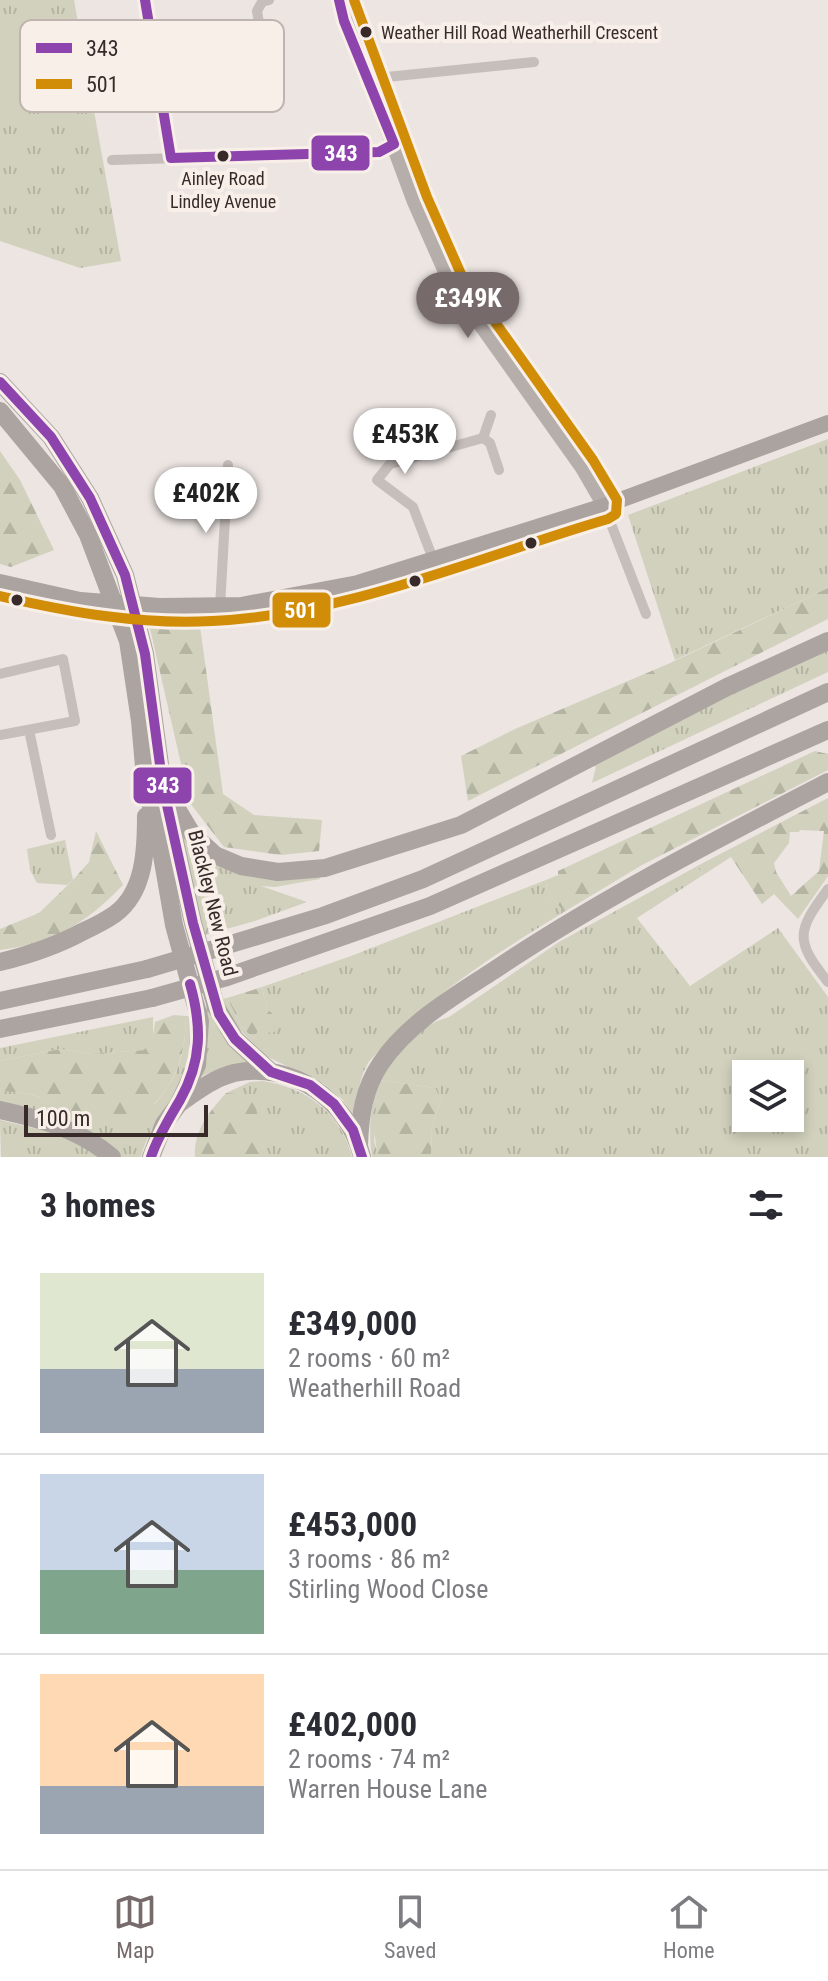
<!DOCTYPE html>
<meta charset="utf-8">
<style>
body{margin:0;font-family:"Roboto Condensed",sans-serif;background:#f7f7f7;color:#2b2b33;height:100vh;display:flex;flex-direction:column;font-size:30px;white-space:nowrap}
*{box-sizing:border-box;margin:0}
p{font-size:26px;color:#7c7c81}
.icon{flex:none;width:44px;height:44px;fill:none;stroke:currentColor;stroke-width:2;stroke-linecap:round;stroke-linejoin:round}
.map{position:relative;height:1157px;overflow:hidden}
.panel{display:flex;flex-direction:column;background:#fff;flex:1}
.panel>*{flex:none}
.fabs{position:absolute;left:732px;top:1060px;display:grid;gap:16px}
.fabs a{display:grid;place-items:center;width:72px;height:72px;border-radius:0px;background:#fff;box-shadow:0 4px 12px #0003;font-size:40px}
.scale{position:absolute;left:24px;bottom:20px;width:184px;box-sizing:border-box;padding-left:8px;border:4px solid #372a29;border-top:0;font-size:22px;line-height:28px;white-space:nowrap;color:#372a29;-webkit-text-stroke:6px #f9efe9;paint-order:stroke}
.price{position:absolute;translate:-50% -68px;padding:0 18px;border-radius:28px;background:#fff;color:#222;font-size:26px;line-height:52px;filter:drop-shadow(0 2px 4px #0008)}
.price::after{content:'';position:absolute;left:50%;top:48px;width:24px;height:18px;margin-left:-12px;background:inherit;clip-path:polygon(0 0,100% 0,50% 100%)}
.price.selected{background:#766b6a;color:#fff}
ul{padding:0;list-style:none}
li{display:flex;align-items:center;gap:24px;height:200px;padding:0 40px}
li+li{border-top:2px solid #e1e1e2}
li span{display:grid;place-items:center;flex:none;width:224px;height:160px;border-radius:0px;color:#555}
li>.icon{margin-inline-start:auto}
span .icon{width:96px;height:96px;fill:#fffc;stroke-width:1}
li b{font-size:34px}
h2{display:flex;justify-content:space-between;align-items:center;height:96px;padding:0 40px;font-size:34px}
.tab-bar{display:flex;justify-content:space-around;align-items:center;height:112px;border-top:2px solid #e1e1e2;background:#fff;font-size:22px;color:#7c7c81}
.tab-bar a{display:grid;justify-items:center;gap:4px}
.tab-bar .selected{color:#766b6a}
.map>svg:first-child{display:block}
.grass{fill:url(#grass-tufts);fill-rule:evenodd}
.forest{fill:url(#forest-firs);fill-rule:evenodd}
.pitch{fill:#d1d1bd}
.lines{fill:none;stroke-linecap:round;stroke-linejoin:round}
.street{stroke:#c6beba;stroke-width:10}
.secondary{stroke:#b6aeab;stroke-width:14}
.primary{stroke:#aba3a0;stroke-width:16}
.highway{stroke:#aba4a1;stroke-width:18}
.primary-bridge{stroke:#aba3a0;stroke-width:16}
.highway-bridge{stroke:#aba4a1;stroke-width:18}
.bus-1-casing{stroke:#f9efe9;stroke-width:16}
.bus-2-casing{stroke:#f9efe9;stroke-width:16}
.bus-1{stroke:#8e44ad;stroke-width:10}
.bus-2{stroke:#d18d08;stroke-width:10}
.bus-dot{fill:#372a29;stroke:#f9efe9;stroke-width:3}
.labels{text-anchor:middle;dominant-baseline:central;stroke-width:8;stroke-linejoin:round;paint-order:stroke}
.bus-label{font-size:18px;fill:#372a29;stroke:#f9efe9;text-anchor:start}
.street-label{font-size:20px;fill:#372a29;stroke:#f9efe9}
.key{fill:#f9efe9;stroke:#bfb4af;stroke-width:2}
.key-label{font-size:22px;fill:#372a29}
.line-badge{stroke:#f9efe9;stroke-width:3}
.badge-label{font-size:22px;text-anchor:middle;font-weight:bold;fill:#fff}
</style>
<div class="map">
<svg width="828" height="1157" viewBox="0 0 828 1157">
<defs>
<pattern id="grass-tufts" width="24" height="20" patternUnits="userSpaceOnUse" patternTransform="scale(2)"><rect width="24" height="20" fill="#d1d1bd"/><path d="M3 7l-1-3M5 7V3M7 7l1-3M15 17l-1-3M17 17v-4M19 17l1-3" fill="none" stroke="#b4b4a2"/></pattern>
<pattern id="forest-firs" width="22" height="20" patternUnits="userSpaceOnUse" patternTransform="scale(2)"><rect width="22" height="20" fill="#d1d1bd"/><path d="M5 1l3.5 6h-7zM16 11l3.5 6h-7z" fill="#b4b4a2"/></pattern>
</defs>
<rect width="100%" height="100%" fill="#ece5e2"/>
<g class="grass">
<polygon points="0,0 74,0 121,261 80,268 0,241"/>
<polygon points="828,439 828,588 675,660 628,515"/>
<polygon points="828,649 828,672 592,783 596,767 591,765 693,712"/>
<polygon points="178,823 217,862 319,874 320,879 275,887 261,886 307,902 255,921 205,935"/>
<polygon points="65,840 73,880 67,885 37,883 30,870 27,849"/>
<path d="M701,864L700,877L637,918L690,986L778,928L828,997V1157H431L432,1126L441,1101L435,1088L380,1080L374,1141L379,1157H372C366,1112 374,1075 408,1044C422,1030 429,1023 449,1017L559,942ZM746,1074H790V1118H746Z"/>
<path d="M546,880L547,891L564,912C497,953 425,999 373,1057C358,1073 359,1096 354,1115L342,1099L324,1084L266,1056L233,1023L222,999L227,998L242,1027L254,1039L259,1028L263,1027L267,1009L262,987L351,956Z"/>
<polygon points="210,1006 248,1062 223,1067 202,1076 204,1007"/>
<path d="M186,1016H191C191,1030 193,1047 190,1061C182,1096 150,1119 141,1157H122L114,1149L0,1104V1091L31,1094L70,1109L155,1104C180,1074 185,1055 186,1016Z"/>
<polygon points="153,1017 153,1036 145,1050 93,1054 60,1049 0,1061 0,1048"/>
<path d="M262,1081C306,1087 341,1113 352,1157H267L239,1094L226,1093L250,1082Z"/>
<polygon points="0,1120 63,1135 102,1157 1,1157"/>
</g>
<g class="forest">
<polygon points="0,451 20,480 54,550 11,567 0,564"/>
<polygon points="828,588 828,619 468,801 461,756 515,729 668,664"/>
<polygon points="199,619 223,794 254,815 322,820 319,851 281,855 224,847 190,803 149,624"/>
<polygon points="815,751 828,754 828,770 642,865 564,912 547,891 546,880 558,875 558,871"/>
<path d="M828,798V876L798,919L774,894L762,904L731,857L700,877L701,864ZM800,830L824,831L819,871L791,896L776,872L774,863L789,843L790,832H799Z"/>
<path d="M96,831L123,885C85,924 54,943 0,950V929L39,913L73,880L89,862Z"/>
<polygon points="262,987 267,1009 274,1015 275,1031 271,1034 263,1027 259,1028 254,1039 242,1027 227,998"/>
<path d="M174,1015L186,1016C185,1076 166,1092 127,1134L32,1094L0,1091V1061L60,1049L93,1054L144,1050L153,1036L155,1022Z"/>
<path d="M380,1080L435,1088L441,1101L432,1126L431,1157H379C371,1131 376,1107 380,1080Z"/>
<path d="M226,1093L239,1094L255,1104L267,1157H195C193,1131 210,1111 226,1093Z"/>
</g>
<polygon class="pitch" points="39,12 57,101 0,112 0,20"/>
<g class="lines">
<g class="street">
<polyline points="145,0 171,158"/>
<polyline points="262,40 257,11 262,2 269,0"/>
<polyline points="367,79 534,62"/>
<polyline points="112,160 379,152 394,144"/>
<polyline points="483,438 491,415"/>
<polyline points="604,506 646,614"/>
<polyline points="433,559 413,507 377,480 390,464 483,438 490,443 499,470"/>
<polyline points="220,607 228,465"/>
<polyline points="0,674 63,659 75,721 0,735"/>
<polyline points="29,730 51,835"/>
<path d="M828,889C797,931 794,940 828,982"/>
</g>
<polyline class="secondary" points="339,0 414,202 449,281 582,468 604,506"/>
<g class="primary">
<polyline points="0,582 80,600"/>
<polyline points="160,606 241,605 358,583 604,506 828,423"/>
</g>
<g class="highway">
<polyline points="0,382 51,437 90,498 125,575 145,654 163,787 193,923 216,1007 235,1039 271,1072"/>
<polyline points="0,411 62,486 88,535 128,641 140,721 146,789 157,827 174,925 200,1021 197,1065 178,1105 164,1124 151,1157"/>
<polyline points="171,799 192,834 215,855 241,866 278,872 325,868 461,825 727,687 828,641"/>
<polyline points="221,947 323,916 423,879 828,692"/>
<path d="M0,962C29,955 56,946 82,932C93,927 105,921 115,914C145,892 146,849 146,816"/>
<polyline points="227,977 430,906 828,730"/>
<polyline points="0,1001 147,969"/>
<polyline points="0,1029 152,998"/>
<path d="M180,1103C197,1091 214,1078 234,1073C292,1061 349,1100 362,1157"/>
<path d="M0,1110C41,1119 79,1129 112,1157"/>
<path d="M359,1145C360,1115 364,1088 381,1063C407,1024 454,996 493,971C600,899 714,841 828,782"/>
</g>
<polyline class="primary-bridge" points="80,600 160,606"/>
<g class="highway-bridge">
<polyline points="147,969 221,947"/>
<polyline points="152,998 227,977"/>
</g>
<defs>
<g id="bus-1">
<polyline points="145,0 171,158 379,152 394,144 344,21 339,0"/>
<polyline points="0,382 51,437 90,498 125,575 145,654 163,787 193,923 219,1014 235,1039 271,1072 310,1085 334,1104 353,1130 362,1157"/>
<path d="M151,1157C158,1136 169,1119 180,1100C202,1061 202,1026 190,984"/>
</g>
<path id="bus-2" d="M0,596C69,612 140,625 212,621C348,615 478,557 608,519L616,514L617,500L593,460L461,274L427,197L354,0"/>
</defs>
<use href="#bus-1" class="bus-1-casing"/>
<use href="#bus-2" class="bus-2-casing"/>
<use href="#bus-1" class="bus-1"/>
<use href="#bus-2" class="bus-2"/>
</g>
<g class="bus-dot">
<circle cx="366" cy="32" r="7"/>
<circle cx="223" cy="156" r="7"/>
<circle cx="531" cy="543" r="7"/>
<circle cx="415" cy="581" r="7"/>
<circle cx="17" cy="600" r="7"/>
</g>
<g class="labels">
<g class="bus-label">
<text x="381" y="32">Weather Hill Road Weatherhill Crescent</text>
<text x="223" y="178" text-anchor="middle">Ainley Road<tspan x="223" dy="23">Lindley Avenue</tspan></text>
</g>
<g class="street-label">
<text transform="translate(213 903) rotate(76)">Blackley New Road</text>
</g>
</g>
<rect x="20" y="20" width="264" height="92" rx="12" class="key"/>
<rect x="36" y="43" width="36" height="10" fill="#8e44ad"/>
<rect x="36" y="79" width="36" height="10" fill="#d18d08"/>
<g class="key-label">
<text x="86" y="56">343</text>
<text x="86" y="92">501</text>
</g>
<g class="line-badge">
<rect x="310" y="134" width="61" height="38" rx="8" fill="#8e44ad"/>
<rect x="271" y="591" width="61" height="38" rx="8" fill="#d18d08"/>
<rect x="132" y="766" width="61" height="39" rx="8" fill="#8e44ad"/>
</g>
<g class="badge-label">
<text x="341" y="161">343</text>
<text x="301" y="618">501</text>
<text x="163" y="793">343</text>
</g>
</svg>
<div class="fabs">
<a><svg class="icon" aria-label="layers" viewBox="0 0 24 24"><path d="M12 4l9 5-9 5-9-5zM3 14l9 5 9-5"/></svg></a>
</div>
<div class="scale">100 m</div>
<b class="price selected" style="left:468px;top:340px">£349K</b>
<b class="price" style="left:405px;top:476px">£453K</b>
<b class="price" style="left:206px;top:535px">£402K</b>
</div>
<section class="panel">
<h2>3 homes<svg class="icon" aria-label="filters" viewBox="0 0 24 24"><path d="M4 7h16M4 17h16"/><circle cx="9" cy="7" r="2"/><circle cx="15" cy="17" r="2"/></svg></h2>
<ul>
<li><span style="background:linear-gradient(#dfe7d0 60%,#9aa5b1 0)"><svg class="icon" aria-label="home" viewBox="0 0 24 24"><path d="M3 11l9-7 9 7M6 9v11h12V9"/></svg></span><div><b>£349,000</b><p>2 rooms · 60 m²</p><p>Weatherhill Road</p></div></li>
<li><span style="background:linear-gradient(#c9d6e8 60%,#7fa58c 0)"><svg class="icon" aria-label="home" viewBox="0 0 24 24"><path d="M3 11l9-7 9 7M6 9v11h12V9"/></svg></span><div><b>£453,000</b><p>3 rooms · 86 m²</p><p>Stirling Wood Close</p></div></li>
<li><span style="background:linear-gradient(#ffd9b3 70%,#9aa5b1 0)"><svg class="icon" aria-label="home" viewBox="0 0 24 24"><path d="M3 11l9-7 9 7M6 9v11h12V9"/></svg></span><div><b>£402,000</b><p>2 rooms · 74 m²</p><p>Warren House Lane</p></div></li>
</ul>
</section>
<nav class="tab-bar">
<a class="selected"><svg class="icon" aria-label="map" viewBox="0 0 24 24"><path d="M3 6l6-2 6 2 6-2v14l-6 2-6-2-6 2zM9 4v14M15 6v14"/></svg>Map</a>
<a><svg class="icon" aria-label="saved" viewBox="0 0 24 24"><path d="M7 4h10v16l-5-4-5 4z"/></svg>Saved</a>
<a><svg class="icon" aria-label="home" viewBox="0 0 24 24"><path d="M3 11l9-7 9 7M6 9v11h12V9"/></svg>Home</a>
</nav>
